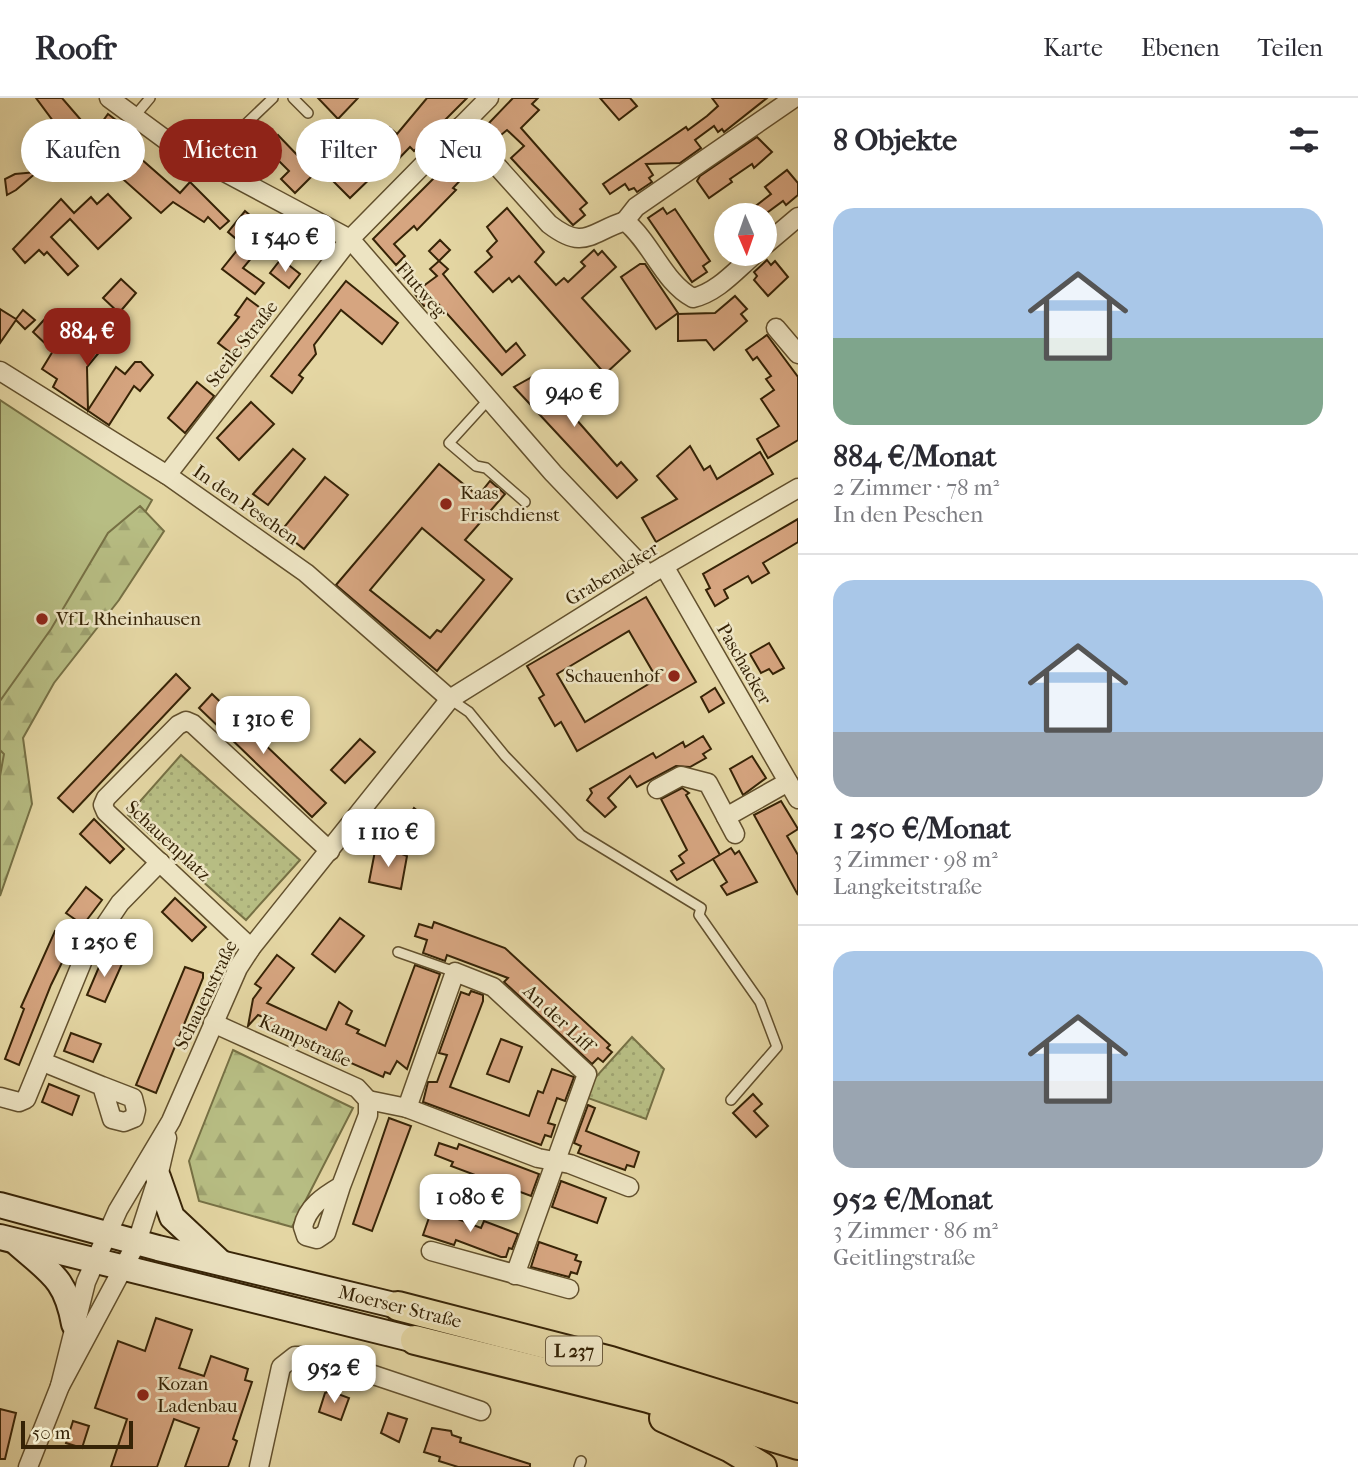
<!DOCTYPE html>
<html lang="de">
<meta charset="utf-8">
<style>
body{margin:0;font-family:"IM FELL French Canon",serif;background:#f2f2f3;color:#2b2b33;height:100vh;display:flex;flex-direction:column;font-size:26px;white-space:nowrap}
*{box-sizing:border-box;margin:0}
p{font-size:23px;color:#7c7c81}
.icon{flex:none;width:38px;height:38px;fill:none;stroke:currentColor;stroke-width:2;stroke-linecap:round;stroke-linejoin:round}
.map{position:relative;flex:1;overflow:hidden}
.panel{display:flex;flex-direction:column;background:#fff;width:560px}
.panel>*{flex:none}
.banner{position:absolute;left:21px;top:21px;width:665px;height:63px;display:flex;gap:14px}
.needle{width:46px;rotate:178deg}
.buttons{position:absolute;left:714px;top:105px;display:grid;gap:14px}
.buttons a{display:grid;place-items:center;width:63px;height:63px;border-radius:50%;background:#fff;box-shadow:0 4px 18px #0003;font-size:35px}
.scale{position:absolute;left:21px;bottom:18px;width:112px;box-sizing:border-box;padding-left:7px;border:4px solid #362306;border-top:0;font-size:19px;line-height:24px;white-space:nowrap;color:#362306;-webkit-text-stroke:5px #ede4c3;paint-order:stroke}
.price{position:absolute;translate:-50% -60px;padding:0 16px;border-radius:14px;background:#fff;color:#222;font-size:23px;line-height:46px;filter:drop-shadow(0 2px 4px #0008)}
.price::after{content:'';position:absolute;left:50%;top:42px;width:21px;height:16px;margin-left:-10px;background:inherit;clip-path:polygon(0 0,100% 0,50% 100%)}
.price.active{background:#8f2418;color:#fff}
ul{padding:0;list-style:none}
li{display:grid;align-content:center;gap:14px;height:371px;padding:0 35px}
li+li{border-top:2px solid #e1e1e2}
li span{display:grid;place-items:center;height:217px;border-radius:21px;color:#555}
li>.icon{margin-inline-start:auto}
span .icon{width:126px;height:126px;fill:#fffc;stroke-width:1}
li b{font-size:30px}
h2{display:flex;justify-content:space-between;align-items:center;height:84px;padding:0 35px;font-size:30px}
.pill{padding:0 24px;border-radius:32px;background:#fff;box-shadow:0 4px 18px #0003;font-size:24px;line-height:63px}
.pill.active{background:#8f2418;color:#fff}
header{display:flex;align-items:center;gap:42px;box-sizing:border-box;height:98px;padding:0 35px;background:#fff;border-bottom:2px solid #e1e1e2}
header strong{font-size:33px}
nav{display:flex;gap:38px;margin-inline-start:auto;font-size:24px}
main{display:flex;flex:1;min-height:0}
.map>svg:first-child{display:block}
.green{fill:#b7bd83;stroke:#767044;stroke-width:2}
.forest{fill:url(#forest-firs);stroke:#767044;stroke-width:2}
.park{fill:url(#park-dots);stroke:#767044;stroke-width:2}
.building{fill:#d6a580;stroke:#362306;stroke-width:2;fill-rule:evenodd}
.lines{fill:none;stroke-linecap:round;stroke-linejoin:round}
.service-casing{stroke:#62502d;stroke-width:12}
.minor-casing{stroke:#62502d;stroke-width:21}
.secondary-casing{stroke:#362306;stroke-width:28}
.trunk-casing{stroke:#362306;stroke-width:32}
.service{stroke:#ede4c3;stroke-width:9}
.minor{stroke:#ede4c3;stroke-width:18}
.secondary{stroke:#ede4c3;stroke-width:24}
.trunk{stroke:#e4d6a3;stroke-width:28}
.poi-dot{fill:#8f2418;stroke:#ede4c3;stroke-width:2.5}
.labels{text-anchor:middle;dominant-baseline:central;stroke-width:5;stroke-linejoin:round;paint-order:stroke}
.shield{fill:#ede4c3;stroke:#6d5d3f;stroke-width:2}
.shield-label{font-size:18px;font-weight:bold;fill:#362306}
.street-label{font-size:19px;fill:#362306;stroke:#ede4c3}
.poi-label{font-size:19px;fill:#362306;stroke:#ede4c3;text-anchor:start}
</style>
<header>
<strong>Roofr</strong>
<nav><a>Karte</a><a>Ebenen</a><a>Teilen</a></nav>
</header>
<main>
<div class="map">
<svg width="798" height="1369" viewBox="0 0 798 1369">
<defs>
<pattern id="forest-firs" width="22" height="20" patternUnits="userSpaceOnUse" patternTransform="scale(1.75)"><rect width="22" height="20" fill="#b7bd83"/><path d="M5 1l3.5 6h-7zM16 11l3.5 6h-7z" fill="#9ea270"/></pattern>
<pattern id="park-dots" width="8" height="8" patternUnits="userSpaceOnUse" patternTransform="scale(1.75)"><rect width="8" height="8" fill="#b7bd83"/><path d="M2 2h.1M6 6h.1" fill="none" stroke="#9ea270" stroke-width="1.8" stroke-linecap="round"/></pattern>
</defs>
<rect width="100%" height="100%" fill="#e4d6a3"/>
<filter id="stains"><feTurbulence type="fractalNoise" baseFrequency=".00286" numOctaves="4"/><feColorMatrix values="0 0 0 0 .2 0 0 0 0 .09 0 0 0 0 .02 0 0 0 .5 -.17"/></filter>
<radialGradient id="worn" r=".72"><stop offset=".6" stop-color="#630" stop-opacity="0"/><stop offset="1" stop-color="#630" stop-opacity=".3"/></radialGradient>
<polygon class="green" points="0,302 152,402 17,640 0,735"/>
<g class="forest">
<polygon points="140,408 164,433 119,502 54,585 23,640 32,706 0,798 0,678 4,656 0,652 0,603 51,531 108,435"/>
<polygon points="233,952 353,1010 292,1129 199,1103 189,1063"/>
</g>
<g class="park">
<polygon points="181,657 300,762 246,822 128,717"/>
<polygon points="632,939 664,971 646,1021 585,999 592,978 596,979"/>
</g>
<g class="building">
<polygon points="36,0 62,0 87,29 76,39 71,34 65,39"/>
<polygon points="318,0 358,0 338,21"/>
<polygon points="427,0 467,0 414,53 410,49 386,74 382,69 350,100 332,82 389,29 397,36"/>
<polygon points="513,0 538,0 532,6 539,12 521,30 587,105 580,111 585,117 573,127 511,60 524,48 507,32 501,37 489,25"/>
<polygon points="600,0 630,0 637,8 619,22"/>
<polygon points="712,0 767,0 724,34 722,31 718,34 714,28 695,42 701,50 680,65 646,66 653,77 649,80 652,84 637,94 634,90 629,92 625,86 610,96 603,86 686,29 688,32 707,18 718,8"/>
<polygon points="108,16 125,29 114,44 97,31"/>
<polygon points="257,25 274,42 278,37 301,61 316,47 325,56 314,67 319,71 295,95 281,81 289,73 266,50 253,61 237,44"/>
<polygon points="757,39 772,54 754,70 752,66 730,81 732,84 709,100 697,83 700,78"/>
<polygon points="124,46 180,95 190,84 229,123 220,131 208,119 204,124 173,104 161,115 106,66"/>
<polygon points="455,59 469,73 453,90 456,92 417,132 414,128 394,146 405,158 396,167 373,141"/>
<polygon points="787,72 798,85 798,97 786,107 783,103 764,117 744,117 771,96 765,89"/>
<polygon points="37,74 16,92 7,97 5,81 15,76"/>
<polygon points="108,96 131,120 98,151 70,121 51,139 78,168 68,177 47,154 44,157 39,152 25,165 13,151 61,101 74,115 91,99 97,106"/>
<polygon points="507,110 544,154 535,164 556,187 564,180 568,184 585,168 581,164 594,152 598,157 602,153 616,169 582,200 630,253 605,276 519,178 512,184 509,180 493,194 475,174 492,159 487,153 497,143 487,129"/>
<polygon points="663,110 667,116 675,111 710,163 703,168 707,174 692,184 648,120"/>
<polygon points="245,113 286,148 292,140 303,149 310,146 315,150 316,159 272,161 259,151 243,170 264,185 255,196 222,171 242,146 228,134"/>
<polygon points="440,142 450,152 439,163 448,171 443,176 455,191 506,254 516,245 525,257 502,277 434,201 424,208 414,195 437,178 430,171 439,163 429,153"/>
<polygon points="281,161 300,176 289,190 270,175"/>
<polygon points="767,162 771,167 775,163 788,179 768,198 754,182 757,178 754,174"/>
<polygon points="640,166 645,166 678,215 656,231 621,179"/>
<polygon points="121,181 136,195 119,215 103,200"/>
<polygon points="346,183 398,225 382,246 341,212 314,247 316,256 299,277 303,280 292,295 271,278"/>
<polygon points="735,198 747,211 741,216 747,223 714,252 706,242 678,243 678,216 715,215"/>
<polygon points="247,200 267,215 235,258 218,245 239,219 235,217"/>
<polygon points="0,211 16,221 23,212 35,222 25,231 16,222 0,245"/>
<polygon points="52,213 88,247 106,226 116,234 87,269 88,312 116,269 125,276 135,264 141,264 153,277 140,293 134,288 109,327 53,289 57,281 42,271 53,253 33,234"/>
<polygon points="767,237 798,279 798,342 768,360 757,341 779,328 761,301 774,292 766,281 771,278 757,259 753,262 746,252"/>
<polygon points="550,273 576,300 582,295 592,306 575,320 617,368 621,364 637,382 617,400 514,289 532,279 537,284"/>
<polygon points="197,284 214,298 185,335 168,320"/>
<polygon points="251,304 274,326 239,362 217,340"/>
<polygon points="690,348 704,372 710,368 717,381 760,354 773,376 656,444 642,420 677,401 657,378"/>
<polygon points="293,351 305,361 268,407 253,396"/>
<path d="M439,366L478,398L490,383L505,396L465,442L512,481L437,573L336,487ZM422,430L484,482L441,534L437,532L430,540L370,492Z"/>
<polygon points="325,379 348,397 304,451 281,433"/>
<polygon points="798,421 798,444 763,465 769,475 752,485 748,478 724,492 728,500 715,508 706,492 710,490 703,476"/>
<path d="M646,499L696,584L577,653L561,624L555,628L539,600L544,597L527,568ZM629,533L657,581L585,624L557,576Z"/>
<polygon points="769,545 784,570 773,576 769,571 761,575 750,556"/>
<polygon points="176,576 190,590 73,714 58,700"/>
<polygon points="715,590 724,605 709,614 701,599"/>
<polygon points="212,596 326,705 312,719 199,610"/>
<polygon points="703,638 711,651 703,656 706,660 690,669 676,668 637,689 630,678 608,700 616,709 605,719 587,702 592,695 590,691 653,655 656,660 683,644 685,649"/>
<polygon points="360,641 375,654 345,685 331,672"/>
<polygon points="752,658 766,680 743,697 730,671"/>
<polygon points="682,690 689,695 686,697 720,757 677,782 671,773 684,765 679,758 687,752 661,701"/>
<polygon points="781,703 798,731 787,738 798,757 798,797 754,717"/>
<polygon points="414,710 433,725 421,739 403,729"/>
<polygon points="94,721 124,751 110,765 80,736"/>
<polygon points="731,750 735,756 739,753 757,784 727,797 721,788 727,784 713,761"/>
<polygon points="392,752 407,758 401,791 369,784 375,753"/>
<polygon points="86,789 102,802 83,827 66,815"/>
<polygon points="175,800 206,829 192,843 162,814"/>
<polygon points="340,820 364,838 335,874 312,856"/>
<polygon points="434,824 505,850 610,947 607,950 612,954 603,964 598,960 592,966 504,884 508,880 447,857 445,863 423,855 427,842 415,838 419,826 432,830"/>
<polygon points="129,825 144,836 126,860 112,849"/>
<polygon points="55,833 73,842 51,887 19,967 5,961 24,911 21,909"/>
<polygon points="104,857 122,866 105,904 87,897"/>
<polygon points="277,857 294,870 267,905 326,932 339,904 352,913 346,926 359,932 357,935 385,948 415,867 440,876 407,971 397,963 390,976 385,974 383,979 266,928 268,921 258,917 248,928 253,901 261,890 255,886"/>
<polygon points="185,869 203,875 203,880 156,995 136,987"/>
<polygon points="471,893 483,897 483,903 450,989 529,1018 538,993 543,995 552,971 574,979 565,1003 557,1000 548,1025 555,1027 551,1039 545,1037 541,1047 423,1004 428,984 437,984 447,957 439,955 461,894 469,897"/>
<polygon points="71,935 101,946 93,964 64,953"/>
<polygon points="501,941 522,949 509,984 487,976"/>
<polygon points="49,986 79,998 72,1017 42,1004"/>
<polygon points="753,996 762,1006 754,1013 768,1028 756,1039 733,1015"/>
<polygon points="588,1007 595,1010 586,1033 639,1054 634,1069 627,1067 625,1072 578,1055 581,1048 574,1045"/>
<polygon points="389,1020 411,1028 372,1133 353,1126"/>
<polygon points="439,1045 457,1051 459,1046 539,1076 531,1098 451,1068 453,1064 435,1057"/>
<polygon points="561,1083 606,1100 597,1125 552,1109"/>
<polygon points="432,1111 481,1130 484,1123 518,1136 512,1151 509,1150 506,1159 501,1159 456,1142 454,1147 423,1137"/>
<polygon points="539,1144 577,1157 575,1162 581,1164 577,1176 571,1174 569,1179 531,1169"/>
<polygon points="156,1220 192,1232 179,1270 204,1278 211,1258 248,1271 245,1282 252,1284 233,1341 237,1343 228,1369 185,1369 199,1330 174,1321 157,1369 111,1369 127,1321 95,1310 118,1243 145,1253"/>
<polygon points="330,1293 349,1300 341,1322 319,1314 325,1295"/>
<polygon points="0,1311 16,1315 5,1361 0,1361"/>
<polygon points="388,1315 407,1321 399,1344 381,1335"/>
<polygon points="73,1323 89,1328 82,1350 66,1345"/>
<polygon points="432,1330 451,1333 452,1337 461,1340 460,1344 530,1366 530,1369 458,1369 439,1363 440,1359 424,1354"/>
</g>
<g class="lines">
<defs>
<g id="service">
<polyline points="293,0 308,15"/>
<polyline points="134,19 150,0"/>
<polyline points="206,64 273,0"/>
<polyline points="489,301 449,345 476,368 486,370 525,404"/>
<polyline points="450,601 469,614 505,658 581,737 701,810 699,817 760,904 777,949 731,1002"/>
<polyline points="398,854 455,874"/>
<polyline points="579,1369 581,1363"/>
</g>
<g id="minor">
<polyline points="109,0 170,45 350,141 553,375 639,465 647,478"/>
<path d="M461,28L549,126C584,153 589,135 625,123C652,145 663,184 693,200C718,194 736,172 755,156"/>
<polyline points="625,123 636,109 794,0"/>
<polyline points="765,147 798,119"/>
<polyline points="776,230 798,256"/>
<polyline points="0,273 167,377 306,475 450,601"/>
<polyline points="167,377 350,141 489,0"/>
<polyline points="664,468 798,701"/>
<polyline points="657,691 681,678 708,685 726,719 788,684"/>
<polyline points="726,719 735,736"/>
<polyline points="251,850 106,714 103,707 106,700 178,627 186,623 193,626 330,753"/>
<path d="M213,925L357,990L368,1002V1017L341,1088C324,1098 307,1109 303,1129L306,1138L317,1141L326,1135L341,1088"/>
<polyline points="43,964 102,988 112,1021 124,1024 134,1020 136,1012 133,1000 102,988"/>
<polyline points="0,999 19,1004 26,1001 85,857 120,805 160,764"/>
<polyline points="368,1002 407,1010 538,1060 570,1066 629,1089"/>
<polyline points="407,1010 455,874 493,889 587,976 515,1177"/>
<polyline points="431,1153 569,1191"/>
<polyline points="60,1288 86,1184 118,1112 171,1023 238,870 251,850 450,601 647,478 798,390"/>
<polyline points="28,1369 60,1288 137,1144 158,1079 167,1040"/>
<polyline points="259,1369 281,1269 295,1258 317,1258 481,1313"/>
</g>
<g id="secondary">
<polyline points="158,1079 172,1119 219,1163"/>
<polyline points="0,1107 158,1150 398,1208"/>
<polyline points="0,1139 415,1242"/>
<path d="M18,1146C51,1175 66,1181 74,1226"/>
</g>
<g id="trunk">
<polyline points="398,1208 611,1263 798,1321"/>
<polyline points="415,1242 648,1300 798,1347"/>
<polyline points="664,1320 731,1350 762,1369"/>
</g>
</defs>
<use href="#service" class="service-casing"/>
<use href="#minor" class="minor-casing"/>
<use href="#secondary" class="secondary-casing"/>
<use href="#trunk" class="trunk-casing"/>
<use href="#service" class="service"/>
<use href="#minor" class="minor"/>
<use href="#secondary" class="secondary"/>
<use href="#trunk" class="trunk"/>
</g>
<g class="poi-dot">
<circle cx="446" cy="406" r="7"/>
<circle cx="42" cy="521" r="7"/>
<circle cx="674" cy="578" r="7"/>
<circle cx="143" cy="1297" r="7"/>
</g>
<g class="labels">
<rect class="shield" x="546" y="1238.5" width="56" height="29" rx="5"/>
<g class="shield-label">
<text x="574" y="1253">L 237</text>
</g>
<g class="street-label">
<text transform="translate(421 192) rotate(49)">Flutweg</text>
<text transform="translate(242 246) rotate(-52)">Steile Straße</text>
<text transform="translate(246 407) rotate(35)">In den Peschen</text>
<text transform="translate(612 476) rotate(-31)">Grabenacker</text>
<text transform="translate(744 566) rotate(60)">Paschacker</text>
<text transform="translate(168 743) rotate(43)">Schauenplatz</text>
<text transform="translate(206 897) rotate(-64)">Schauenstraße</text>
<text transform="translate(558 920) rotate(43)">An der Liff</text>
<text transform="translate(305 943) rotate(25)">Kampstraße</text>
<text transform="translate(400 1209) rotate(14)">Moerser Straße</text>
</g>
<g class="poi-label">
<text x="460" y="395">Kaas<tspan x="460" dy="22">Frischdienst</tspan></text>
<text x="56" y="521">VfL Rheinhausen</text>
<text x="660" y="578" text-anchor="end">Schauenhof</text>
<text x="157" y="1286">Kozan<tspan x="157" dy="22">Ladenbau</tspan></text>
</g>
</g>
<rect width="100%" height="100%" filter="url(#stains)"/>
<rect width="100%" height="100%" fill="url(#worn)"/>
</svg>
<div class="buttons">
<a><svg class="needle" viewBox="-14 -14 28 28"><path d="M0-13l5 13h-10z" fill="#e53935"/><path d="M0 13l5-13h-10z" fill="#7c7c81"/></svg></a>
</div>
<div class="scale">50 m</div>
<b class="price" style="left:285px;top:176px">1 540 €</b>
<b class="price active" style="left:87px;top:270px">884 €</b>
<b class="price" style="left:574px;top:331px">940 €</b>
<b class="price" style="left:263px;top:658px">1 310 €</b>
<b class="price" style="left:388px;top:771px">1 110 €</b>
<b class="price" style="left:104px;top:881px">1 250 €</b>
<b class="price" style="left:470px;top:1136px">1 080 €</b>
<b class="price" style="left:334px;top:1307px">952 €</b>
<div class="banner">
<a class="pill">Kaufen</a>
<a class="pill active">Mieten</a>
<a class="pill">Filter</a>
<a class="pill">Neu</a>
</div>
</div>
<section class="panel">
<h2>8 Objekte<svg class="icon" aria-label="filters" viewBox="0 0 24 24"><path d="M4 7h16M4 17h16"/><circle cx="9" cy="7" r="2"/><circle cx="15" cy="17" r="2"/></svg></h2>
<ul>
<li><span style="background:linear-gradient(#a9c7e8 60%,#7fa58c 0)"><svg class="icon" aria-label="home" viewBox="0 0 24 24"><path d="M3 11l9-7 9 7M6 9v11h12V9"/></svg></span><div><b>884 €/Monat</b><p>2 Zimmer · 78 m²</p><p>In den Peschen</p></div></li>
<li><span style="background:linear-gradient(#a9c7e8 70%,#9aa5b1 0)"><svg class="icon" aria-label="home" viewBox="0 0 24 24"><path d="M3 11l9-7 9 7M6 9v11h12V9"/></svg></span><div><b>1 250 €/Monat</b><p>3 Zimmer · 98 m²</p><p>Langkeitstraße</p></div></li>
<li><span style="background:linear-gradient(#a9c7e8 60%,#9aa5b1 0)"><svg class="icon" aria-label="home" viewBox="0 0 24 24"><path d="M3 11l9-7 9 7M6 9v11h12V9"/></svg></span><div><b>952 €/Monat</b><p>3 Zimmer · 86 m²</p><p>Geitlingstraße</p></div></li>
</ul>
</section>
</main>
